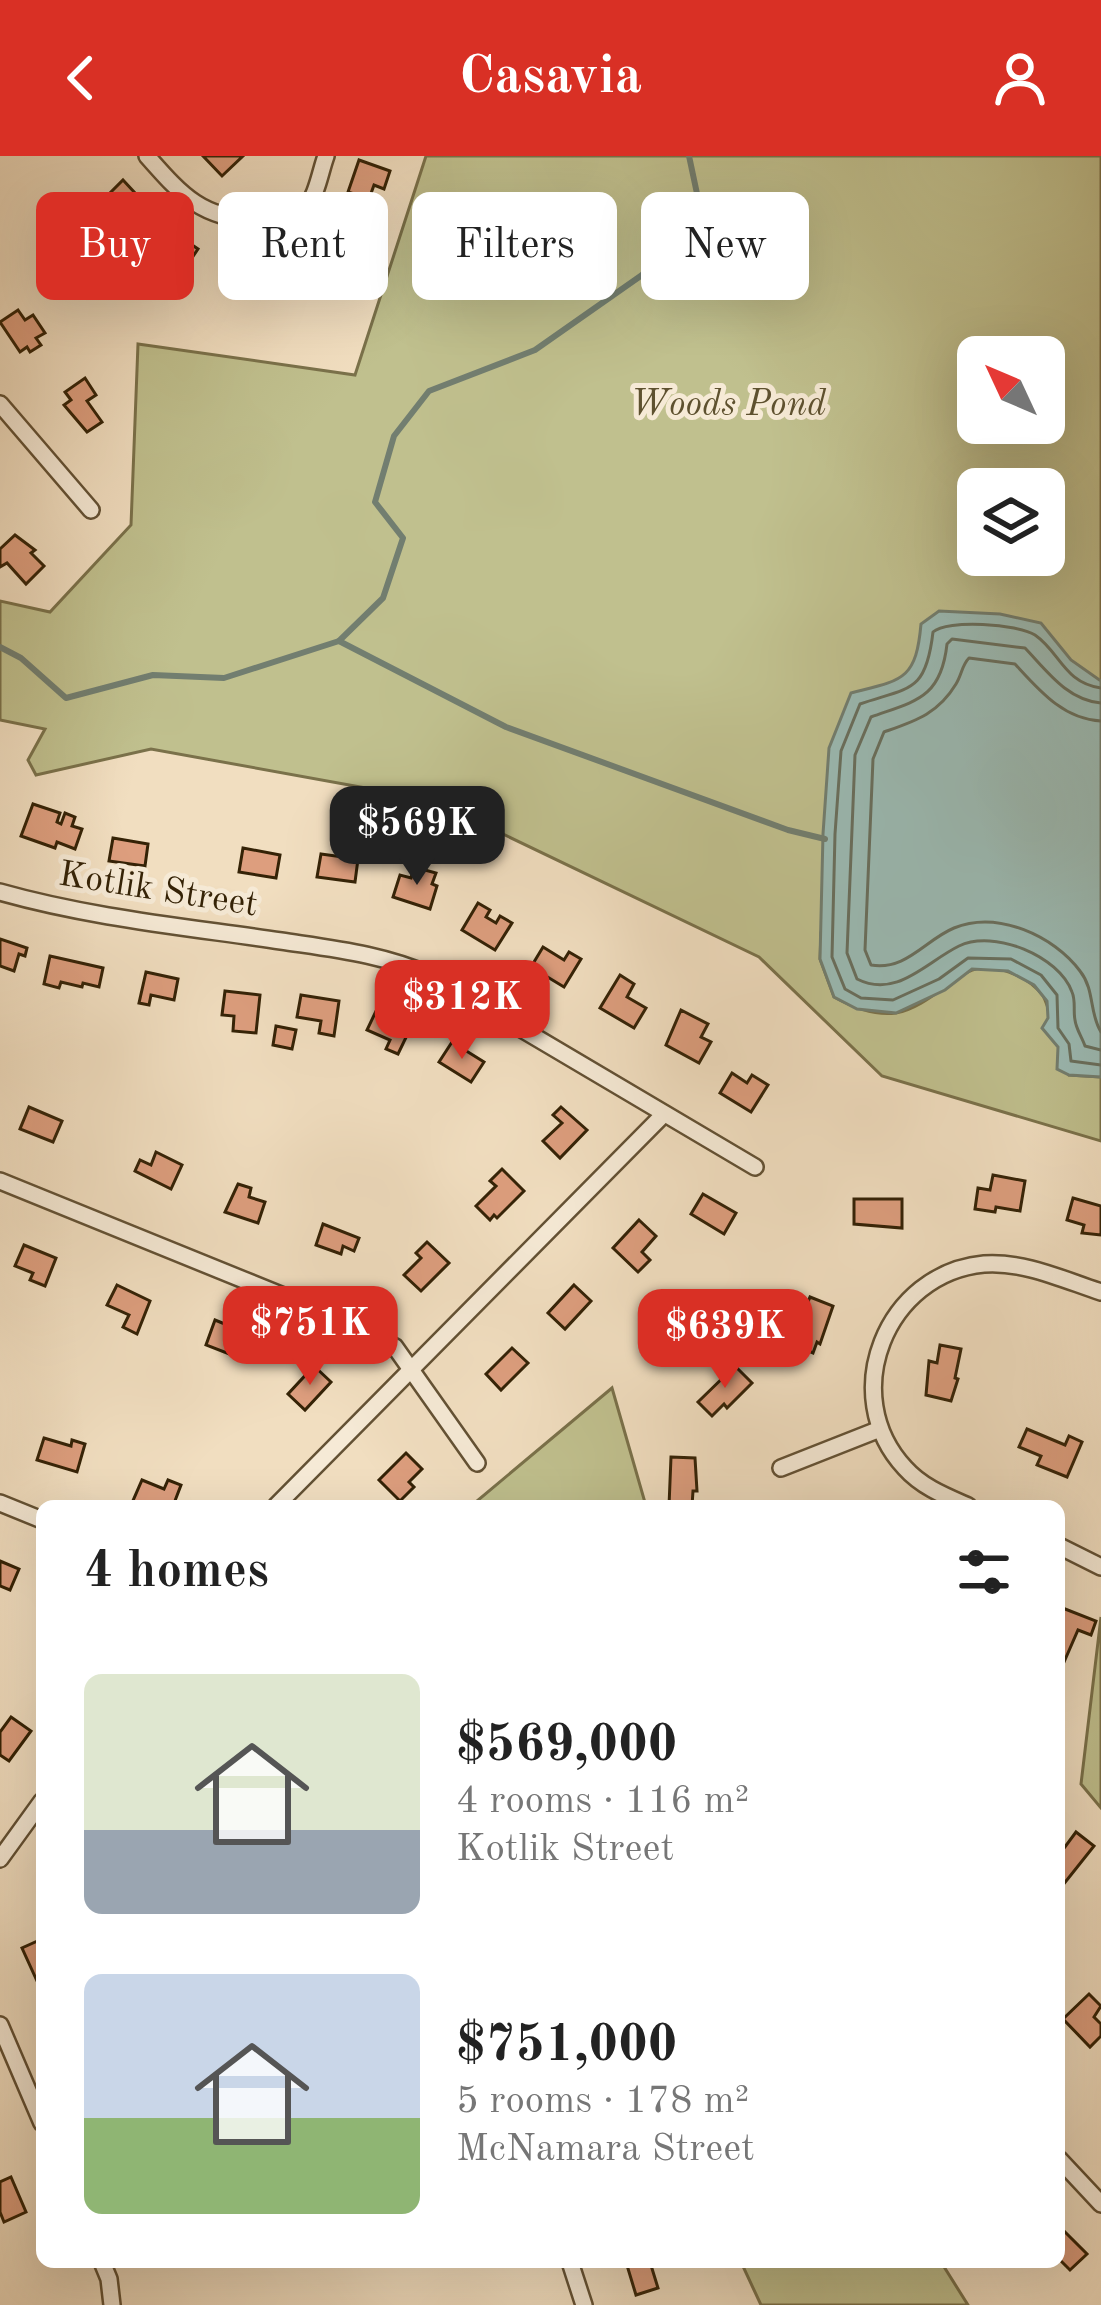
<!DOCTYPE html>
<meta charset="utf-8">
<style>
body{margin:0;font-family:"Old Standard TT",serif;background:#f2f2f2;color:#222;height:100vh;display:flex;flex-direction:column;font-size:45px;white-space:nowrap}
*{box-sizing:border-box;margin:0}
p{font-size:39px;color:#767676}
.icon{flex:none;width:66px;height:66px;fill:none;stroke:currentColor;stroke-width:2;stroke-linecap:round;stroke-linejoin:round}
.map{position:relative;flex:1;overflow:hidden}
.side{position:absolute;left:36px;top:1344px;width:1029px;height:768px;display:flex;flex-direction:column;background:#fff;border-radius:18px;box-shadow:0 12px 48px #0002}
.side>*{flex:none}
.top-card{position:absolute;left:36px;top:36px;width:1029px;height:108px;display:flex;gap:24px}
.needle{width:78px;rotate:314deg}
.controls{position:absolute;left:957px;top:180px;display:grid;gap:24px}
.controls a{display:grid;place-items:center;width:108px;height:108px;border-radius:18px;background:#fff;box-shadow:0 12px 48px #0002;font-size:60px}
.price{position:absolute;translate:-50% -102px;padding:0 27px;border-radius:24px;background:#d93025;color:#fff;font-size:39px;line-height:78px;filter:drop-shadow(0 3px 6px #0008)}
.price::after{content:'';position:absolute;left:50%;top:72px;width:36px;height:27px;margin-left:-18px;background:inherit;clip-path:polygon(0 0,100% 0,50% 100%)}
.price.current{background:#222;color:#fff}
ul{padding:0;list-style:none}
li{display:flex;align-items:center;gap:36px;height:300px;padding:0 48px}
li span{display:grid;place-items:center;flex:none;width:336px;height:240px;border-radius:18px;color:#555}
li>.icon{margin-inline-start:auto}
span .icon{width:144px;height:144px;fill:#fffc;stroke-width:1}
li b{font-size:51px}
h2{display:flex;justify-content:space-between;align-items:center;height:144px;padding:0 48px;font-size:51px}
.chip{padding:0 42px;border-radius:18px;background:#fff;box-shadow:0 12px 48px #0002;font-size:42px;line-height:108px}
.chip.current{background:#d93025;color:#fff}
header{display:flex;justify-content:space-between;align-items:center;height:156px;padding:0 48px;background:#d93025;color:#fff;font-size:54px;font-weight:700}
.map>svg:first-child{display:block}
.green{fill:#c0c08e;stroke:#7a714a;stroke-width:3;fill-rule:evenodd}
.water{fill:#9bbcb6;stroke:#727e70;stroke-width:3}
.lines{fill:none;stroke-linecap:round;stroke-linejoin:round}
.shore{stroke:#686f5e;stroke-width:3}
.stream{stroke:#727e70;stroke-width:6}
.building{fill:#dd9e7e;stroke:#342206;stroke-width:3}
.minor-casing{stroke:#635134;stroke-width:20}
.minor{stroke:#f6ead6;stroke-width:15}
.labels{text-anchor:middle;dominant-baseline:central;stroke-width:10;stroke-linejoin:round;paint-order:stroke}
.park-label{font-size:36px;font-style:italic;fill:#5e512f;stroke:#f6ead6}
.street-label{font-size:36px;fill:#342206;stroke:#f6ead6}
</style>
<header><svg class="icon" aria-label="back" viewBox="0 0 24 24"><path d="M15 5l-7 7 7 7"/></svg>Casavia<svg class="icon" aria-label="person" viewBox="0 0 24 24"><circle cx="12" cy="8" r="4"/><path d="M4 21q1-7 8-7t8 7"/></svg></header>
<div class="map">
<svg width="1101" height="2149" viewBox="0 0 1101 2149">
<rect width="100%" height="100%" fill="#f1dec0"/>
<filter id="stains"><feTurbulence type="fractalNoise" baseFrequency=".00167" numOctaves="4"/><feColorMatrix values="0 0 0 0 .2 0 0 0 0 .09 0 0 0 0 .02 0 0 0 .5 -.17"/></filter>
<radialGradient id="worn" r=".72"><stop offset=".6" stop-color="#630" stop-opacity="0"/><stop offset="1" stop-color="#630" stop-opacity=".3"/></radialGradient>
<g class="green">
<path d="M426,0H1101V774L821,777L820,803L834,841C852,851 874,860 896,857C923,852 945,828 968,816C991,804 1029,820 1043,840C1049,849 1062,902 1069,919L1101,921V985L882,920L759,801L432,644L151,593L36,619L28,604L45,573L0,564V445L50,456L131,369L138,188L355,219ZM978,201H1044V267H978ZM978,333H1044V399H978Z"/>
<polygon points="612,1232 646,1350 471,1350"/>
<polygon points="1101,1461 1101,1652 1081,1628"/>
<polygon points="741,2106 941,2106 968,2149 761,2149"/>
</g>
<path class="water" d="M939,455L1000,458L1041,467L1071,504L1101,525V921L1069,919L1057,913L1058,891L1042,872L1048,862L1047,845L1034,829L1008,815L972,813L945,834L896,857L857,853L834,841L820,803L823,678L829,592L851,537C902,524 916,525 921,468Z"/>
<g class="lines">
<g class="shore">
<path d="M1101,532C1064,527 1060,496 1035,479C1018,468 947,463 933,476C926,537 910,531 860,548L841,595L835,678L832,801L845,833L861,842L893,844L939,823L968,802L1011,803L1041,819L1057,839L1058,872L1069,888L1071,905L1101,909"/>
<path d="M1101,547C1067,544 1047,515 1025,492L952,483L947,488C941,543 915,545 871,561L855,599L847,797L857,823C897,843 926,806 959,790C994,773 1059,800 1072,836C1076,845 1073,855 1075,864C1076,873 1082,881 1085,890L1101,894"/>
<path d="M1101,565C1063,563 1039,534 1015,508L969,502C962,509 962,518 956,528C938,558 915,565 884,576L873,603L865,794L871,809C906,815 925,784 954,772C998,754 1054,780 1080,815C1095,834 1089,857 1101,876"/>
</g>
<g class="stream">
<polyline points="339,485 383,442 403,382 375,346 394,280 429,235 535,194 642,119 699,47 689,0"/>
<polyline points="0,491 21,502 66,542 153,519 224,522 339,485 506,571 788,674 825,683"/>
</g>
</g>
<g class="building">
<polygon points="203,0 243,0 222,20"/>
<polygon points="359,4 390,15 384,33 374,29 369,43 348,36"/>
<polygon points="123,24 148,51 125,72 114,61 121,54 107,40"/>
<polygon points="170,74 198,93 179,121 168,114 175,104 171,101 165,110 152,101"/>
<polygon points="354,77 371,91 348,120 331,106"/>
<polygon points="243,99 280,104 278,126 254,124 254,130 240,129"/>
<polygon points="18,154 25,164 33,159 45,177 36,182 41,189 30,196 27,191 20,196 0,166"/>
<polygon points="85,222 96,239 87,245 102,266 87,276 64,249 71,244 65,236"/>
<polygon points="15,379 35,394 31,397 44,410 26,428 7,407 0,411 0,393"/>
<polygon points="33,648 60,657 57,666 61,668 65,657 75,661 72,670 82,673 75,693 57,686 55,692 21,680"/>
<polygon points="113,682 148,688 145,710 109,705"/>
<polygon points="243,692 280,699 276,722 239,716"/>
<polygon points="321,698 358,703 355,726 317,721"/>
<polygon points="414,711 436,717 432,728 437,730 430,753 393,741 400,719 411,722"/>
<polygon points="478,747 490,754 486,761 496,767 500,760 512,767 495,794 462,774"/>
<polygon points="0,783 27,792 25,800 19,798 14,815 0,810"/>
<polygon points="543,791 564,804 569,796 581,803 564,831 531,811"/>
<polygon points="50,800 103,812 99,831 83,827 82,831 61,826 59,832 44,828"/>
<polygon points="146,816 178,823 174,844 151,839 149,849 139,847"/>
<polygon points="620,819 634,828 627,841 646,852 634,872 600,852"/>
<polygon points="225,835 260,839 256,877 233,875 234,860 222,859"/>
<polygon points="301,839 339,845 334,880 319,877 321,865 297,861"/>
<polygon points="377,853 412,869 398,898 386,893 390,884 367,874"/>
<polygon points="681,854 708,868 701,881 711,886 699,907 666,889"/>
<polygon points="276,870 296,874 292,893 273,889"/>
<polygon points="452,886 484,906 471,926 439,906"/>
<polygon points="732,917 747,927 752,919 768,929 751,956 720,937"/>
<polygon points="29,951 62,965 53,986 20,973"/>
<polygon points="561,951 587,974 560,1002 543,985 562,967 553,959"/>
<polygon points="156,996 182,1009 171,1033 135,1015 140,1004 151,1009"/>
<polygon points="502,1013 524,1035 497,1062 494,1059 490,1064 476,1050 496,1030 490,1025"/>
<polygon points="993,1019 1025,1025 1020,1055 996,1051 995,1056 975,1053 978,1032 990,1034"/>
<polygon points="238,1028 251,1032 249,1041 265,1046 258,1067 225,1056"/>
<polygon points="703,1038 736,1057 724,1078 691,1058"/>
<polygon points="1073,1042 1101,1050 1101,1079 1082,1077 1084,1069 1067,1064"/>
<polygon points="854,1043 902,1043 902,1072 854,1068"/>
<polygon points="639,1064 656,1080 642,1096 650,1104 638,1116 613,1092"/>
<polygon points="323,1068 359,1082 354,1095 343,1090 341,1098 316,1089"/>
<polygon points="427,1086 449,1107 421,1135 404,1119 421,1102 416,1097"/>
<polygon points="24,1089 56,1102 45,1130 30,1124 33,1117 15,1110"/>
<polygon points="117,1129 150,1145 137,1178 123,1171 129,1159 107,1149"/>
<polygon points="574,1129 591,1145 565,1173 548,1157"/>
<polygon points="810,1141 833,1150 820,1188 817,1186 813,1197 790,1187 794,1176 782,1171 789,1155 802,1160"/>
<polygon points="215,1164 252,1179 247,1190 237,1186 232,1199 206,1189"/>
<polygon points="940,1189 961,1193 955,1222 958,1223 951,1245 926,1239 929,1205 937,1207"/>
<polygon points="512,1192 528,1207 501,1234 486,1218"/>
<polygon points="314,1210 331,1226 305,1254 288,1238"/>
<polygon points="735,1210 752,1227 727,1252 724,1248 712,1260 698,1246"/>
<polygon points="1027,1273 1065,1289 1069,1280 1082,1286 1067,1321 1037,1309 1041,1300 1019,1291"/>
<polygon points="44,1282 71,1290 72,1284 85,1288 77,1316 37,1304"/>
<polygon points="406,1297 422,1313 409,1326 414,1331 400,1345 379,1324"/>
<polygon points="671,1301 695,1302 697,1335 693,1335 692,1350 669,1350"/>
<polygon points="142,1324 164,1333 168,1324 181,1329 173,1350 132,1347"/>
<polygon points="0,1405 19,1413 10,1434 0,1430"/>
<polygon points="1060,1451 1096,1465 1091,1479 1078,1474 1064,1506 1059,1504"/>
<polygon points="11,1561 31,1575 9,1605 0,1599 0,1576"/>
<polygon points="1076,1676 1094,1690 1059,1734 1059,1691 1061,1688 1065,1691"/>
<polygon points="42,1783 42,1836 22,1792"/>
<polygon points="1089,1838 1101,1850 1094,1861 1101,1868 1101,1880 1090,1891 1063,1863"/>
<polygon points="11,2021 26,2056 4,2066 0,2056 0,2026"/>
<polygon points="1061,2072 1087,2098 1070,2114 1059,2103"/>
<polygon points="626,2106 650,2106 658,2132 636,2139"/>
</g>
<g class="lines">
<defs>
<g id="minor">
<path d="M147,0C184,42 201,61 259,66C276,68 292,66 304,53C317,41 320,16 326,0"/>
<polyline points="0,248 91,354"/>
<path d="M0,736C92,762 187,771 281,785C334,793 383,798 432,820L755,1011"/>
<polyline points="0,1025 340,1163 395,1191 477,1307"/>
<polyline points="781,1312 880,1273"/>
<polyline points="0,1347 42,1364"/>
<polyline points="276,1350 664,958"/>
<path d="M968,1350C945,1340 922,1331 905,1312C837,1239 886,1117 984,1108C1024,1105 1064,1124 1101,1136"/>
<polyline points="1059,1390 1101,1411"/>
<polyline points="0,1703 42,1645"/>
<polyline points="0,1869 42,1967"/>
<polyline points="1059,2003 1101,2048"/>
<polyline points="102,2106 109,2123 112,2149"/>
<polyline points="570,2106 584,2149"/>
</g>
</defs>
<use href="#minor" class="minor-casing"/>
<use href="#minor" class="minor"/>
</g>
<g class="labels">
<g class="park-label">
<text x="728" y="250">Woods Pond</text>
</g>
<g class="street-label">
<text transform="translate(158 735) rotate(9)">Kotlik Street</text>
</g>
</g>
<rect width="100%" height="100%" filter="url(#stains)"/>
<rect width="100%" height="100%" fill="url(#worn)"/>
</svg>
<div class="controls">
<a><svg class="needle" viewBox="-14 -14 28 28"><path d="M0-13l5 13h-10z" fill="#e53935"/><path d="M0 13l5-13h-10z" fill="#767676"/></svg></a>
<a><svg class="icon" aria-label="layers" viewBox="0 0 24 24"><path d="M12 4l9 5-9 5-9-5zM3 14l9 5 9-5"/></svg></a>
</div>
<b class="price current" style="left:417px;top:732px">$569K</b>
<b class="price" style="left:462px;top:906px">$312K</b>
<b class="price" style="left:310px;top:1232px">$751K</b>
<b class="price" style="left:725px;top:1235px">$639K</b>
<div class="top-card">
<a class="chip current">Buy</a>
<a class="chip">Rent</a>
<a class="chip">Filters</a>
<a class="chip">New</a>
</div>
<section class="side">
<h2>4 homes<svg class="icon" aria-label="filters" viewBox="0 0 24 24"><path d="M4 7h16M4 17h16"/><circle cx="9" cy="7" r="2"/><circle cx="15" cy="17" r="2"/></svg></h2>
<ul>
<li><span style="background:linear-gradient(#dfe7d0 65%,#9aa5b1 0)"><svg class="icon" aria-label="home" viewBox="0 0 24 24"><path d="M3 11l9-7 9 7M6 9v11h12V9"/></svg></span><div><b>$569,000</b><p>4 rooms · 116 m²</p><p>Kotlik Street</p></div></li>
<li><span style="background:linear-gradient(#c9d6e8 60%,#8fb573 0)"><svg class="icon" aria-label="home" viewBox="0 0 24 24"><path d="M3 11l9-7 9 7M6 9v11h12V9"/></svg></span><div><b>$751,000</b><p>5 rooms · 178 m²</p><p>McNamara Street</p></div></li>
</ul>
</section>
</div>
